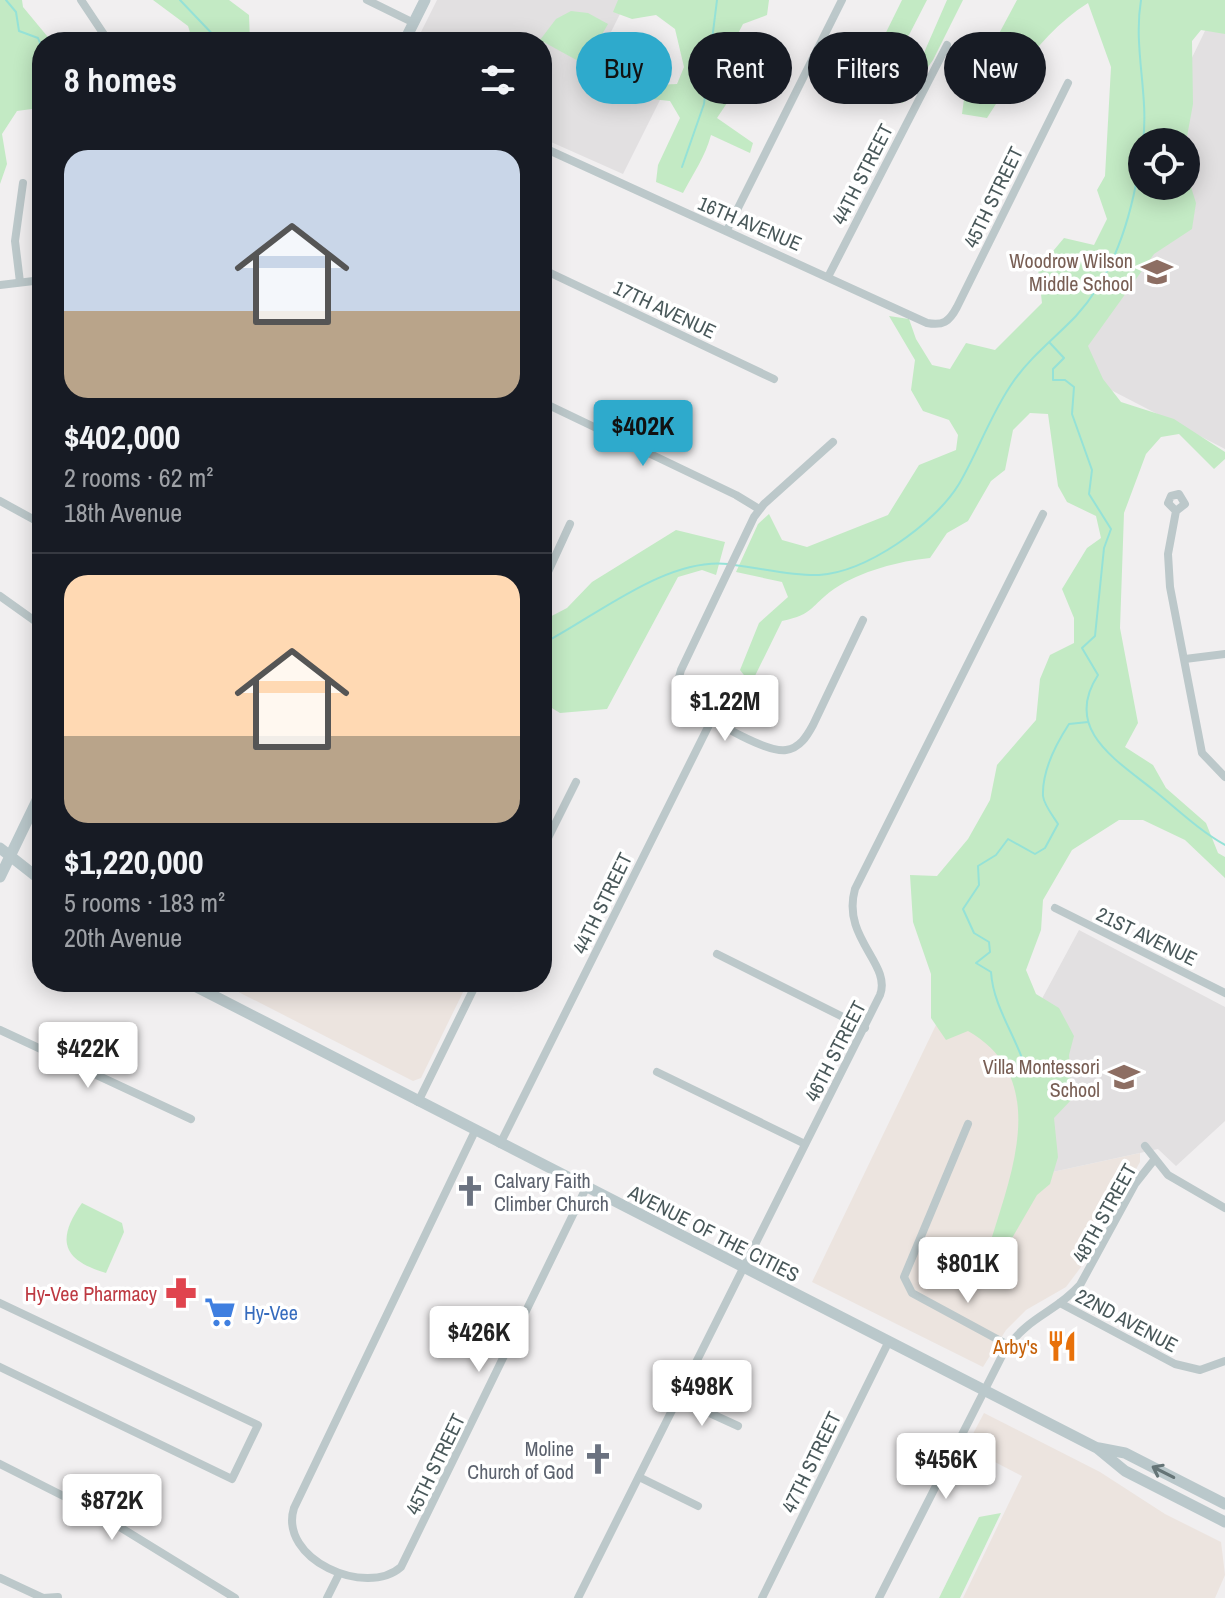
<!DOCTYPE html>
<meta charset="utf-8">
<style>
body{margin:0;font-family:"Archivo Narrow",sans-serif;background:#242831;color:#f1f3f6;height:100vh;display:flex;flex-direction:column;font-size:30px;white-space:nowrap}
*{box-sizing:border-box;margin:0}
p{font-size:26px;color:#9ea1a6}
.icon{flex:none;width:44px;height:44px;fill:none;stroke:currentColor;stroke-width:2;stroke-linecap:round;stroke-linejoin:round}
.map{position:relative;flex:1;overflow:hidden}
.panel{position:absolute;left:32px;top:32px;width:520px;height:960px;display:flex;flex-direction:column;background:#171b24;border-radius:32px;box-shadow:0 4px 20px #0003}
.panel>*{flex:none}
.hud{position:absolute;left:576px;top:32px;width:528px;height:72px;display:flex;gap:16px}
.tools{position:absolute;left:1128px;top:128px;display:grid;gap:16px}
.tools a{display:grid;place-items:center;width:72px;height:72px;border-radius:50%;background:#171b24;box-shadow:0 4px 20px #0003;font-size:40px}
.price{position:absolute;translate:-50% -68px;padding:0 18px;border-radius:8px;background:#fff;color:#222;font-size:26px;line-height:52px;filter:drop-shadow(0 2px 4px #0008)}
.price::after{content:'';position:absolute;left:50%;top:48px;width:24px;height:18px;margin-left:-12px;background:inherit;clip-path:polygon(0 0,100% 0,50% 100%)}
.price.selected{background:#2eaacc;color:#111}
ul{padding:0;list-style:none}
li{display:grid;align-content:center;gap:16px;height:424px;padding:0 32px}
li+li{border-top:2px solid #363941}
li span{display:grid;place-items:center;height:248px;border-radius:24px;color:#555}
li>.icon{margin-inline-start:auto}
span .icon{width:144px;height:144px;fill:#fffc;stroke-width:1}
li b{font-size:34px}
h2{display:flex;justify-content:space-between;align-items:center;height:96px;padding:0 32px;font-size:34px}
.chip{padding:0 28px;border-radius:36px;background:#171b24;box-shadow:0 4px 20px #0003;font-size:28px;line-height:72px}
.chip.selected{background:#2eaacc;color:#111}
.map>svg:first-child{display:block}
.commercial{fill:#ece4df}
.education{fill:#e2e0e1}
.green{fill:#c3eac4}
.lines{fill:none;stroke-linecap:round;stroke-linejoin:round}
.stream{stroke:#95e2d7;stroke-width:2}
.street{stroke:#bcc8ca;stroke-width:8}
.secondary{stroke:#bac8cb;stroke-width:11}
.oneway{stroke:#657476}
.labels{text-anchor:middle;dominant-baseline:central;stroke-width:7;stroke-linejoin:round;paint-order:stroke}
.street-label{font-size:20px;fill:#49585a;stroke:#fff}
.education-label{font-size:20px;fill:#785e54;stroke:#fff;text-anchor:end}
.worship-label{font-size:20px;fill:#5b616d;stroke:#fff;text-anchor:start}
.health-label{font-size:20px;fill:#be3a42;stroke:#fff;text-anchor:end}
.shop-label{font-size:20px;fill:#366cbe;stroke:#fff;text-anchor:start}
.food-label{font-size:20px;fill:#c56008;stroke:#fff;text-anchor:end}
</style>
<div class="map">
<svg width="1225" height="1598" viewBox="0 0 1225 1598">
<rect width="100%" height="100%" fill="#f1eff0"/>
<g class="commercial">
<polygon points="219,982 468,982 421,1078 413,1081"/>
<polygon points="949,998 1023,1034 1025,1178 1140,1153 1140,1162 1081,1267 1066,1287 1026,1310 1006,1330 983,1367 812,1282"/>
<polygon points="984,1413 1100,1472 1165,1514 1221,1542 1225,1575 1215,1598 963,1598 1022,1476 966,1447"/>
</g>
<g class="education">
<polygon points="437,0 627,0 595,64 662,96 623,174 542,138 542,42 416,42"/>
<polygon points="1220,0 1225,0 1225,449 1047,357 1142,186 1186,186 1186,142 1151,142"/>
<polygon points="1079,930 1225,1007 1225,1121 1176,1166 1158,1149 1025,1178 1023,1034"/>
</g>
<g class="green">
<polygon points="0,0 22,0 23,7 52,42 42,42 42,112 39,108 17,111 2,134 7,164 0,184"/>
<polygon points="153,0 229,0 249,15 250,42 193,42 188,26"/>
<path d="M618,0H769L767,15L743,24L730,49L737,88L717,118L753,143L750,153L711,135C705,157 694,172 683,193L656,182L658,165L680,118L670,101L651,99L654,85L677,84L684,67L675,29L656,15L632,19L613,12Z"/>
<polygon points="902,0 927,0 909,35 888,53 877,75 904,83 916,71 947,0 963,0 933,60 903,103 862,81"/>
<path d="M1017,0H1225V34L1201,30L1192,41L1193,104L1186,142H1142V186H1186V171L1196,203L1192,229L1154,254L1088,346L1103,379L1121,402L1174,419L1225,452V459L1214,469L1179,434L1161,437L1146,454L1124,513L1120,628L1138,723L1125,747L1153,765L1166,788L1206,823L1218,853L1225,857V878L1185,840L1143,820H1119L1072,850L1043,900L1041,930L1026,970L1036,994L1059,1008L1074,1036L1069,1055L1072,1099L1054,1118L1058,1157L1050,1184L1037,1195L1004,1252L992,1237C1014,1167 1048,1077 968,1031L946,1040L931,1018V974L913,922L910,875L937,876L968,839L990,800L997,765L1036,720L1040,679L1050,655L1074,643V618L1062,589L1087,548L1101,538L1096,516L1067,502L1058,486L1048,414L1030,413L1013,430L1005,470L991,481L968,521L947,533L930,558C899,561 861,571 834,589C810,606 815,614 782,621L751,684L740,670L759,623L788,597L782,582L736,572L758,524L769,514L782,540L807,547L888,515L919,465L956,450L958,435L949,420L923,411L911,390L915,360L889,316L909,319L916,339L932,365L950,369L966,343L995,350L1042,303L1038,269L1064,238L1094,245L1107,219L1097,190L1105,176L1111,67L1088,3C1045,30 1014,76 987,118L962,114L964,99Z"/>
<polygon points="571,11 588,13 608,24 588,59 580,62 540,40 556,19"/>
<polygon points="676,530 725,542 716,575 702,570 678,577 607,709 560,713 542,702 542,621 567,608 592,582"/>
<path d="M82,1203L122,1223L124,1232L106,1273C62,1260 56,1240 82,1203Z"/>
<polygon points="1001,1513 960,1598 939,1598 979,1517"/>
</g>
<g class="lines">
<g class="stream">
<polyline points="6,0 16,12 19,31 38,38 42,48"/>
<polyline points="180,0 220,42"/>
<path d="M1141,0C1133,48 1149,94 1143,142"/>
<polyline points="682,167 704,104 717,0"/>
<path d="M1050,343L1064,358L1053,369V380H1065L1074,387L1072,414L1092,470L1089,494L1111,529L1104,548L1095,636L1082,648L1098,675C1062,730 1118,761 1156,792C1178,810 1200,831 1225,845"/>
<path d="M734,565C762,568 791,576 819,575C866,572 934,525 959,484C978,452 991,413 1013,382C1030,357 1056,337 1076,316C1118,270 1134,207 1142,148"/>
<path d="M542,644C595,617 666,557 728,564"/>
<path d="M1037,1066L1022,1058C1011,1029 993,1003 991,972L976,963L990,952L989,942L974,933L963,909L979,885L978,866L996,855L1008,839L1035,854L1045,848L1058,824C1053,816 1044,805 1043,796C1042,772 1056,744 1069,724L1088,722"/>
</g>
<g class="street">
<polyline points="81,0 109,42"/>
<polyline points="367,0 414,23"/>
<path d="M542,147L927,323C943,326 949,322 957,307L1068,83"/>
<polyline points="727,230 842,0"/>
<polyline points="542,269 774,379"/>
<polyline points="829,275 947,45"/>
<polyline points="20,282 15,241 23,183"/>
<polyline points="0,285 42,280"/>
<polyline points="542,402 736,495 759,509"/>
<path d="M833,442L764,504L754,517L681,670C676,684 678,695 689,706C709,718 764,753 786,750C800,748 807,736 813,725L863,620"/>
<polyline points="0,501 42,524"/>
<polyline points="1176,511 1168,503 1171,496 1179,494 1185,504 1176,511 1168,554 1170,587 1202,753 1225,777"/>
<polyline points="542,576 547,574 570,524"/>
<polyline points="0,596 42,626"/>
<polyline points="1185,659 1225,654"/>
<polyline points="542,850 576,782"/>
<polyline points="1055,908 1225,993"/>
<polyline points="717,954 865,1028"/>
<polyline points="0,1030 191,1119"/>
<polyline points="657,1072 805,1144"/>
<polyline points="418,1102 477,982"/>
<polyline points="968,1124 904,1277 912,1293 1008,1345"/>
<path d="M475,1131L294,1508C278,1559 366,1598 401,1567L586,1188"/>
<polyline points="500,1144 712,719"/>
<polyline points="1145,1146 1168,1175 1225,1208"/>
<polyline points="0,1303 258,1425 232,1479 0,1367"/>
<polyline points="1060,1303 1175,1364 1200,1370 1225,1361"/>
<polyline points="679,1399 738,1426"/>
<polyline points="0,1464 97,1513 235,1598"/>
<polyline points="639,1477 698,1506"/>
<polyline points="0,1578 43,1598 58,1597"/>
<polyline points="327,1598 338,1576"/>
<path d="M578,1598L880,995C892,964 841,938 855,889L1043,514"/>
<polyline points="762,1598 889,1341"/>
<path d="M879,1598L1005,1350C1030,1315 1055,1313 1080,1285L1135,1184L1154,1160"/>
</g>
<g class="secondary">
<polyline points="404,42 425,0"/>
<polyline points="0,848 42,881"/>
<polyline points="0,877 42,790"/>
<polyline points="187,982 1097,1448 1125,1471 1225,1522"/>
<polyline points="1099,1448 1125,1453 1225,1504"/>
</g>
</g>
<defs><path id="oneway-shaft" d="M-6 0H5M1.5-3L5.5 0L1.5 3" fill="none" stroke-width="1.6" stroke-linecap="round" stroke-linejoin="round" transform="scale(2)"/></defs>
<use class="oneway" href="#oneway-shaft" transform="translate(1163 1472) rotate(-153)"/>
<defs>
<symbol id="school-bare" viewBox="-9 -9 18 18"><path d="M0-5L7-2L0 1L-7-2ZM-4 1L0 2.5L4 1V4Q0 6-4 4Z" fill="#8d6e63" stroke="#fff" stroke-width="2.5" paint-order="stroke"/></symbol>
<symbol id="church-bare" viewBox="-9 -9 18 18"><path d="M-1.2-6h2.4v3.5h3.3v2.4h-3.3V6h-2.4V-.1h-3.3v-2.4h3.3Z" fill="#6b7280" stroke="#fff" stroke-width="2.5" paint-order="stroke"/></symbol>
<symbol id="pharmacy-bare" viewBox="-9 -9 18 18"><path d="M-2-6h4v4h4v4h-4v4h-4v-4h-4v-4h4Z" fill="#e0444e" stroke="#fff" stroke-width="2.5" paint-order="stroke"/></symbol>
<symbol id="supermarket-bare" viewBox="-9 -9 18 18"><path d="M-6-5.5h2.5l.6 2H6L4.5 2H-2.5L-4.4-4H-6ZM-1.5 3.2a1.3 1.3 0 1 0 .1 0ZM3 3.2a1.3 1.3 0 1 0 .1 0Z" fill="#3f7fe0" stroke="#fff" stroke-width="2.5" paint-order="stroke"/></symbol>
<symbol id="restaurant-bare" viewBox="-9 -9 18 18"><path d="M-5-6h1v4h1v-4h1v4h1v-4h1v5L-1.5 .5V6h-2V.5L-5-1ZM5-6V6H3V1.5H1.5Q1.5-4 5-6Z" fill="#e8710a" stroke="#fff" stroke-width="2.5" paint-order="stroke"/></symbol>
</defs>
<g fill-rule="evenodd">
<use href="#school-bare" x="1135" y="250" width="44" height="44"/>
<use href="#school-bare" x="1102" y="1055" width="44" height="44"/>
<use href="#church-bare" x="448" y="1169" width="44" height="44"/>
<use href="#pharmacy-bare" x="159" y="1271" width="44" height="44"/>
<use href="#supermarket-bare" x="198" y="1290" width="44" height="44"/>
<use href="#restaurant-bare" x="1040" y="1324" width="44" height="44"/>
<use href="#church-bare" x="576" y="1437" width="44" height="44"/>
</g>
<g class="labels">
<g class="street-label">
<text transform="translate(862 174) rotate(-63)">44TH STREET</text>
<text transform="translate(993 197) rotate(-64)">45TH STREET</text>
<text transform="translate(750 223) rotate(23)">16TH AVENUE</text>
<text transform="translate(665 309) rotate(25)">17TH AVENUE</text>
<text transform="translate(602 903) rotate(-64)">44TH STREET</text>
<text transform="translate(1147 936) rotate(26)">21ST AVENUE</text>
<text transform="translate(835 1051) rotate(-63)">46TH STREET</text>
<text transform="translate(1104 1213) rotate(-61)">48TH STREET</text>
<text transform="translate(714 1233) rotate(27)">AVENUE OF THE CITIES</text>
<text transform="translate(1127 1320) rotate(28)">22ND AVENUE</text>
<text transform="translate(811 1462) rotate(-64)">47TH STREET</text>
<text transform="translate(435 1464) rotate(-64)">45TH STREET</text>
</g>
<g class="education-label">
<text x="1133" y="260">Woodrow Wilson<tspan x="1133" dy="23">Middle School</tspan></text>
<text x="1100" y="1066">Villa Montessori<tspan x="1100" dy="23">School</tspan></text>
</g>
<g class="worship-label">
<text x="494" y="1180">Calvary Faith<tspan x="494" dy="23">Climber Church</tspan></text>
<text x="574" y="1448" text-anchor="end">Moline<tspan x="574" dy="23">Church of God</tspan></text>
</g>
<g class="health-label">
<text x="157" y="1293">Hy-Vee Pharmacy</text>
</g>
<g class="shop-label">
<text x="244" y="1312">Hy-Vee</text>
</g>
<g class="food-label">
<text x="1038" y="1346">Arby's</text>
</g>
</g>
</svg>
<div class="tools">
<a><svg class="icon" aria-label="locate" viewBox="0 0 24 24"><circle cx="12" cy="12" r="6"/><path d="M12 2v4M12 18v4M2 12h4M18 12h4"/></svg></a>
</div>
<b class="price selected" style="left:643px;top:468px">$402K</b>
<b class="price" style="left:725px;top:743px">$1.22M</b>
<b class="price" style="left:88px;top:1090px">$422K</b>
<b class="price" style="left:968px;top:1305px">$801K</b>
<b class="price" style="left:479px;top:1374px">$426K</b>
<b class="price" style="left:702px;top:1428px">$498K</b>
<b class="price" style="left:946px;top:1501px">$456K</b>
<b class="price" style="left:112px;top:1542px">$872K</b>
<div class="hud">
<a class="chip selected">Buy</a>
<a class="chip">Rent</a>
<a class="chip">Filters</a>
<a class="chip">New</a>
</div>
<section class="panel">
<h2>8 homes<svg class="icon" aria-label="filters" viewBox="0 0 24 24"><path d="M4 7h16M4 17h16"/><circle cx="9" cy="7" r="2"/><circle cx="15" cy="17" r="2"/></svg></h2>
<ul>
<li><span style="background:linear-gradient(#c9d6e8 65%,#b9a48a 0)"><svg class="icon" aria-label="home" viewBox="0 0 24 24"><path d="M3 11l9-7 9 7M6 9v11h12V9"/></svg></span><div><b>$402,000</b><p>2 rooms · 62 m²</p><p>18th Avenue</p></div></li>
<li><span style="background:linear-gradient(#ffd9b3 65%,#b9a48a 0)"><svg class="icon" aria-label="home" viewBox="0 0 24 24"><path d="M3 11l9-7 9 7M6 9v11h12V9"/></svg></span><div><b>$1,220,000</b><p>5 rooms · 183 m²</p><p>20th Avenue</p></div></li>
</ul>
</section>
</div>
